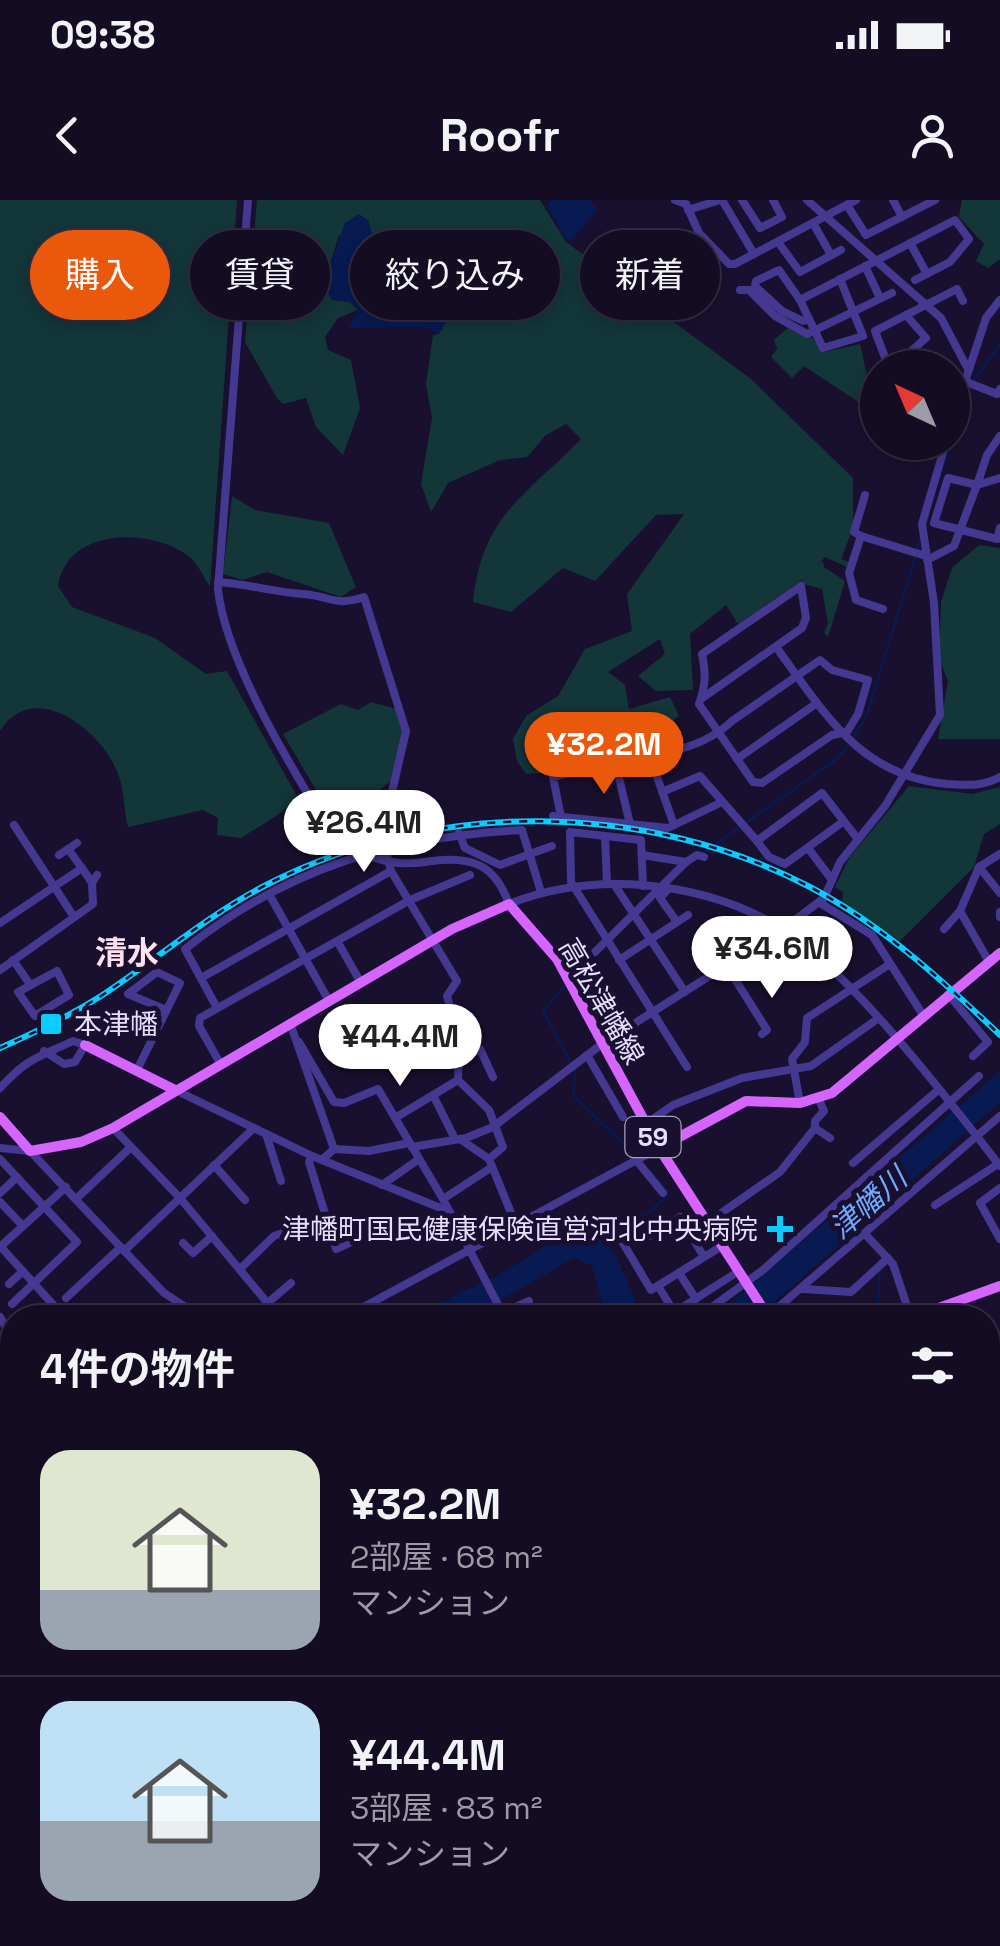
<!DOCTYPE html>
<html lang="ja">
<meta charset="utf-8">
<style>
body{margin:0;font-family:"Space Grotesk","Noto Sans JP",sans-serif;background:#201a30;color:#f1f3f6;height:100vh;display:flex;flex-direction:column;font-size:38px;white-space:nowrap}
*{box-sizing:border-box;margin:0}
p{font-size:32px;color:#9d9ba6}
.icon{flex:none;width:55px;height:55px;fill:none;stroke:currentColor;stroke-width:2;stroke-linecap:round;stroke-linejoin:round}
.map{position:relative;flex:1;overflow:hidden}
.drawer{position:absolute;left:0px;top:1105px;width:1000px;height:642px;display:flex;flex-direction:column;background:#130c23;border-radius:40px 40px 0 0;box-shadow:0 5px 15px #0003,0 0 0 2px #322c41}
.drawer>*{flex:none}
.hud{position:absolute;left:30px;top:30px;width:940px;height:90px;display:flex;gap:20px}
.needle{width:65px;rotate:316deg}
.fabs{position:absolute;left:860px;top:150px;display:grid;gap:20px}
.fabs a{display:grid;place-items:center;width:110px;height:110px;border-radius:50%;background:#130c23;box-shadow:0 5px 15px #0003,0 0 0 2px #322c41;font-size:50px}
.price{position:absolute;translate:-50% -85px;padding:0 22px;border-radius:35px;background:#fff;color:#222;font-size:32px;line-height:65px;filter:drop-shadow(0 2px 5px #0008)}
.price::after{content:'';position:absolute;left:50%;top:60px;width:30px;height:22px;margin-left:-15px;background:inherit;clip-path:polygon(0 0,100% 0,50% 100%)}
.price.current{background:#ea580c;color:#fff}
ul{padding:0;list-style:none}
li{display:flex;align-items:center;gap:30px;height:250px;padding:0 40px}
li+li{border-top:2px solid #322c41}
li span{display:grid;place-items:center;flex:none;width:280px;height:200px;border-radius:30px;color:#555}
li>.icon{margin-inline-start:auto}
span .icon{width:120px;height:120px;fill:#fffc;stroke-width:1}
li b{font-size:42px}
h2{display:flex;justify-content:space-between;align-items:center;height:120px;padding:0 40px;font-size:42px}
.tag{padding:0 35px;border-radius:45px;background:#130c23;box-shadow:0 5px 15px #0003,0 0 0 2px #322c41;font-size:35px;line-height:90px}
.tag.current{background:#ea580c;color:#fff}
.status{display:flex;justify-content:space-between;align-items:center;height:70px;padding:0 50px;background:#130c23;direction:ltr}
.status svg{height:28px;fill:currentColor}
header{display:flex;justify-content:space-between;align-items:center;height:130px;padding:0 40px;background:#130c23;font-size:45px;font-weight:800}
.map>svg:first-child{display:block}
.green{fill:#133639}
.water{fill:#071a51}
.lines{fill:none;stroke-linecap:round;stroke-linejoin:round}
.stream{stroke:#071a51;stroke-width:2.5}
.minor{stroke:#453891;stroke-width:8}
.major{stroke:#d665ff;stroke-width:10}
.highway{stroke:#ff5996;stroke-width:12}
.rail-casing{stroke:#0accff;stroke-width:6}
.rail{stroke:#19102f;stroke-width:2.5;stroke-dasharray:8;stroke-linecap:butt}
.minor-bridge{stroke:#453891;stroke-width:8}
.poi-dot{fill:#0accff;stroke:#19102f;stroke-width:4}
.labels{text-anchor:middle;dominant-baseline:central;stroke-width:10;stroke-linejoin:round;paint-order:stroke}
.shield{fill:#19102f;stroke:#a8a0c1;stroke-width:2.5}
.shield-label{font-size:25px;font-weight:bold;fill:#e5deff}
.street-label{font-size:28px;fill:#e5deff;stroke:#19102f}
.poi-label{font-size:28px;fill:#e5deff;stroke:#19102f;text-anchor:start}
.water-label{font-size:30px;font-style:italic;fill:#6cabff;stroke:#19102f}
.quarter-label{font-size:32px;font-weight:bold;fill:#ffe0f0;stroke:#19102f}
</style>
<div class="status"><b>09:38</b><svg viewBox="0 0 49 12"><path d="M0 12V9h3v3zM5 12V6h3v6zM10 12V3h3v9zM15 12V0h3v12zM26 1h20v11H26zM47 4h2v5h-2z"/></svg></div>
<header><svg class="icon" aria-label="back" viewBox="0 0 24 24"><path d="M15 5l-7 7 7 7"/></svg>Roofr<svg class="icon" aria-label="person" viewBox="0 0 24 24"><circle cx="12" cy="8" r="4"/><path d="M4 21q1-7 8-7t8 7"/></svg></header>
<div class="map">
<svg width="1000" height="1746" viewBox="0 0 1000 1746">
<rect width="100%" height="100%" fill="#19102f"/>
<g class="green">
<path d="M0,0H237L210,387C203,376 198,363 187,355C150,328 67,327 58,386L72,407L155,438L206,474L227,471L298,598C280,616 262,624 241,638L217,635L218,618L203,610L128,627C123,607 125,586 115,567C97,527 32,479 0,531Z"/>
<path d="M257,0H540L566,42L751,179L853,278V328L841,359L849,362L847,367L825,357L818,365L823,361L824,367L845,381L828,437L824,433L828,423L822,389L800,383L805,378L738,424L726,405L690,434L693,490L656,491L638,476L665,454L660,439L608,472L625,485L629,509L670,497L679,516L650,539L609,537L541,573L526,574L517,561L513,539L526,516L558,496L585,449L632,431L627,394L684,314L656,315L595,381L563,368L511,412L473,402C482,316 524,297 581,239L566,224L546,235L527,257L500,260L448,283L431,312L421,284L432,218L426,184L433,135L439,134L446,114L435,104L436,95L452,85H482L469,74L453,78L437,64L439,41L431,38L411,77L391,89L373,48L339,35L324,84L332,100L350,102L358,110L338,118L325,137L328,150L351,160L360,208L343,255L316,227L306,198L283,204L277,198L245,142Z"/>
<polygon points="962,0 1000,0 1000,59 988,68 976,61 984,44 959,17"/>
<polygon points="788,128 804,137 811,136 824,152 860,144 869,185 877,181 877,210 869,209 804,166 792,178 771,157 777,149 774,140"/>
<polygon points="232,296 255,310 329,323 356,387 341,397 267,372 243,380 223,374"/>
<polygon points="979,345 1000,348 1000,539 938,539 948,481 939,458 941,402 952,368"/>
<polygon points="371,502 397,509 404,532 395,578 348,614 332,617 283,534 341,504 358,510"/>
<polygon points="909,586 972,594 1000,587 1000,624 984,634 974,667 900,741 842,705 843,692 835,687 849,658"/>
</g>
<g class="water">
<polygon points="552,0 590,0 597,10 573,39 566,39 547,5"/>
<path d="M359,14L369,21L379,69L391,89L411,77L434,34L439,41L437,64C450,81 455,74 473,75L483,85H452L436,95L435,105L448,119L439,134L423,127L349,128L358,110L350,102L332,100L324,84L345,23Z"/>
<polygon points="1000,871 1000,902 786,1092 754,1117 713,1118"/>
<polygon points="575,1028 602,1035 617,1057 642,1117 606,1117 592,1066 574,1058 471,1117 409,1118 498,1075"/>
</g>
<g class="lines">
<g class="stream">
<polyline points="974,180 1000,144"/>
<polyline points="952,236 970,186"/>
<polyline points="938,284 950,242"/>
<polyline points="917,350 920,337"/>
<polyline points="853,538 866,518 915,358"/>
<polyline points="703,653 838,558 848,545"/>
<polyline points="574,778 596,756"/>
<polyline points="567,783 543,811 571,863"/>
<path d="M575,869L574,896C606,929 640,956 669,994L652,1010L605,1038"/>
<polyline points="877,1118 880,1069"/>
<polyline points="988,1328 1000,1315"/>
<polyline points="989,1480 1000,1470"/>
<polyline points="0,1605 12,1598"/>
<polyline points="451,1746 465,1735"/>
<polyline points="876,1746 888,1735"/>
</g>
<g class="minor">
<path d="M248,0L218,389C225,457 286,559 323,619"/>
<polyline points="675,0 686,4 699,33 729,64 735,64 856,0"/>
<polyline points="722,0 754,54"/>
<polyline points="742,0 760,28 782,17 773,0"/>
<polyline points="807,0 941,118 968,169"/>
<polyline points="893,0 902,17"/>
<polyline points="847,5 866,35 935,0"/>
<polyline points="688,10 720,0"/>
<polyline points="813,23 831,55"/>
<polyline points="778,42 800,72 841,50"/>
<polyline points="910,43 927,74"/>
<polyline points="865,66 880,98"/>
<polyline points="740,90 749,90 775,116 807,134 892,93"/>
<polyline points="800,100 823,148 863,136 840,79"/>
<polyline points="809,119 803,121 782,111 755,86 756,81 779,70 800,100 955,20 969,39 950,62 915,80"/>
<polyline points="889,168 875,131 957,89 963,101"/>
<polyline points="892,168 926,138 906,115"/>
<polyline points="945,168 946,166"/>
<polyline points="964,181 997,194 1000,189"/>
<polyline points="952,221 986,118 1000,100"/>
<polyline points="1000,236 987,255 977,285 948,278 934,323 997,339 1000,328"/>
<polyline points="865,295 854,332 861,336 849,373 856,400 883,409"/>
<polyline points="861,336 926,356"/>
<polyline points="927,360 954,346 977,285 1000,278"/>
<path d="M218,382C248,384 274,392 303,394C331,396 334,407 364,397L406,531L384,627L385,648L391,671L457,781L447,796L459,840L458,880L489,910L503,947L489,959"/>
<path d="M776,447C824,512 859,576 947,584C966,585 982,587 1000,577"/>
<polyline points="650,557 674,625"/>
<polyline points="737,559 817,503"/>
<polyline points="615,561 630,624"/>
<polyline points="662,592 700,576 757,641"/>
<polyline points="553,616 668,628 722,602"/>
<path d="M561,617L553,577C574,573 593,565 614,561C655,555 701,551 732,521L820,460L832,470L868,480L858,514L847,532L832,535L762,583L753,582L699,504C706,484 706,474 702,454L801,386L806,418L802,428L701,499"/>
<polyline points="844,621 785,664 769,657 757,641 822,593 857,638"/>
<polyline points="14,625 74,717"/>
<polyline points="459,633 465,648 500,665 552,646"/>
<polyline points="605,636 607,684"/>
<polyline points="808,648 832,680"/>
<polyline points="68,649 82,668"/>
<polyline points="59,655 77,643"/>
<polyline points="642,655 686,662"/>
<path d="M432,661C473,656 495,665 509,704C593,671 697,680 776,725C846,766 948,899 1000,966"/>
<polyline points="979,667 1000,693"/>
<polyline points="614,684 685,792"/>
<polyline points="643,686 641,640 570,632 571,682 687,867"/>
<polyline points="668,689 660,698 677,722"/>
<polyline points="269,694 329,801"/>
<polyline points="820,703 872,735 923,815"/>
<polyline points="1000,712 1000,717"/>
<polyline points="0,723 82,668 92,683"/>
<polyline points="944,729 960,711"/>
<polyline points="340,746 361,783"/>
<polyline points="756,746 778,780"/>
<polyline points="595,752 686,662 697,655 704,657"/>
<polyline points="13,760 29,783"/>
<polyline points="619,760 688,715"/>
<polyline points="988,760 960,711 979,667 1000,654"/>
<polyline points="726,765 767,830 762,834"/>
<polyline points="0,770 93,704 92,683 97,675"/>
<polygon points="57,771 69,795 35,816 18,792"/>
<polyline points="201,778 391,671"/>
<polyline points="948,794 988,842 973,856"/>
<path d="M217,808L185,749C289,667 392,637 522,630L541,692"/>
<polyline points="290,823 334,949"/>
<polyline points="299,842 334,902 344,903 378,889 443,999 505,1118"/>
<polyline points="587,855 623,917"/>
<polyline points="459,860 480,849 493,877"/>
<polyline points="220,863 199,826 200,818 410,700 470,675"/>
<polyline points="137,870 180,783 157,772 128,794 166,810"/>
<path d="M0,888C29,857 37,858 73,841L85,845L75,862L64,864L44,851"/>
<polyline points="175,890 312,956 448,1011"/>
<polyline points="434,897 455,939"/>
<polyline points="819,900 824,911 815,921 815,928 830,938"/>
<polyline points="800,903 792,859 805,842 807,818 890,764"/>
<polyline points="395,918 458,880"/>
<polyline points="113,928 180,998 280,1118"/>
<polyline points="633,933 673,905 742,878 811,866 876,820"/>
<polyline points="266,934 281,981"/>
<polyline points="460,939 489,959 516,1025"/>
<polyline points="412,947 466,938 493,927 602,844 782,730 824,698 840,662 885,606 940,515 934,403 922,324 946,242"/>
<polyline points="0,948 30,951 164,1093 203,1118"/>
<polyline points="312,956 309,962 336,1049 364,1036"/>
<polyline points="0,959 77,1042 12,1104"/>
<polyline points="322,960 334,949 369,951 409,943"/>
<polyline points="636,960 663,993"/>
<polyline points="853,963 937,891"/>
<polyline points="214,965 245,1000"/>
<polyline points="382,985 419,959"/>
<polyline points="1000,988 980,1003 1000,1039"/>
<polyline points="0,993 17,977"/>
<polyline points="76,999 131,947"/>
<polyline points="443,999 492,967"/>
<polyline points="0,1002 23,1026"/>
<polyline points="935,1005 998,964"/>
<polyline points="707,1023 780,972 815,928"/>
<polyline points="865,1034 893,1064 911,1118"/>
<polyline points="183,1043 193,1053 212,1036"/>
<polyline points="0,1046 57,1109 48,1118"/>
<polyline points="0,1047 66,987"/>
<polyline points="124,1051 254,928"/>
<polyline points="704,1057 680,1017 649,1036 643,1025 620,1038 651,1090 722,1046"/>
<polyline points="241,1068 274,1036 327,1018"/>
<polyline points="679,1073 696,1099"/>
<polyline points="9,1084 23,1071"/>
<polyline points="658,1086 678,1118"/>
<polyline points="803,1089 851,1092 888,1058"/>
<polyline points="66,1098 121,1047"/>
<polyline points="675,1112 739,1071"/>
<polyline points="0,1117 12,1138"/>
<polyline points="250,1118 291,1083"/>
<polyline points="343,1118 659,948"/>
<polyline points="491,1118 529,1101"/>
<polyline points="697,1118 763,1070 979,876"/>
<polyline points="766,1118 1000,916"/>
<polyline points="0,1175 12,1162"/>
<polyline points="0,1222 12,1234"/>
<polyline points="0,1243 12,1245"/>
<polyline points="988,1258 1000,1256"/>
<polyline points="0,1270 12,1279"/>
<polyline points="0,1293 12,1286"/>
<polyline points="0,1321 12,1333"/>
<polyline points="0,1368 12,1382"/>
<polyline points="988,1381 1000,1394"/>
<polyline points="988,1420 1000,1408"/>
<polyline points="988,1434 1000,1447"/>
<polyline points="0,1515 5,1513 12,1519"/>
<polyline points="988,1543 1000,1531"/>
<polyline points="988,1608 1000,1601"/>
<polyline points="0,1628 12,1621"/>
<polyline points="988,1650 1000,1643"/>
<polyline points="209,1735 217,1746"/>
<polyline points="238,1735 245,1746"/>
<polyline points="381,1735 389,1746"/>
<polyline points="429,1735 437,1746"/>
<polyline points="554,1735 562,1746"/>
<polyline points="811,1735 820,1746"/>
<polyline points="903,1735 911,1746"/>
<polyline points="950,1735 957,1746"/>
<polyline points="988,1735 1000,1728"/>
<polyline points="270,1746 287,1735"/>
<polyline points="330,1746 345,1735"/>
<polyline points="403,1746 417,1735"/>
<polyline points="457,1746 472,1735"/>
<polyline points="526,1746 541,1735"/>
<polyline points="596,1746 611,1735"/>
<polyline points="673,1746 687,1735"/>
<polyline points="760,1746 775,1735"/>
<polyline points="849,1746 863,1735"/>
<polyline points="968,1746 987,1735"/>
</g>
<g class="major">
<polyline points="85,845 175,890"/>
<polyline points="0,917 30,951 81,942 113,928 452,729 509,704 557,759 659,948 769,1118"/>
<polyline points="659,948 746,901 800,903 832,893 1000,753"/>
<polyline points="911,1118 1000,1086"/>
<polyline points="988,1488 1000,1515"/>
<polyline points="0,1561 12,1556"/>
</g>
<g class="highway">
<polyline points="0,1651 12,1663"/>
<polyline points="0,1671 12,1683"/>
<polyline points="0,1684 12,1696"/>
<polyline points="0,1708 12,1721"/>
<polyline points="27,1735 39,1746"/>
<polyline points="41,1735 54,1746"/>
<polyline points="67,1735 79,1746"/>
<polyline points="90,1735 101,1746"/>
</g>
<defs>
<path id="rail" d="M0,848C34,833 69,816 101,796C157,759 210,713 270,683C435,599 646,601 810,687C882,725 941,779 1000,835"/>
</defs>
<use href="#rail" class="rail-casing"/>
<use href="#rail" class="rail"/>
<path class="minor-bridge" d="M323,619C351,655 388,669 432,661"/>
</g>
<g class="poi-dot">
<rect x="39" y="812" width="24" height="24" rx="5"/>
<path d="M775 1014h10v10h10v10h-10v10h-10v-10h-10v-10h10z"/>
</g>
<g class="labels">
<rect class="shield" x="625.5" y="917" width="55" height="40" rx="8"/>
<g class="shield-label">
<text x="653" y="937">59</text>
</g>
<g class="street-label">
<text transform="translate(602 801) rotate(60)">高松津幡線</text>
</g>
<g class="poi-label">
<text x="74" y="824">本津幡</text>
<text x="758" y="1029" text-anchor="end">津幡町国民健康保険直営河北中央病院</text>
</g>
<g class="water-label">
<text transform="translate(868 1003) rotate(-41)">津幡川</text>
</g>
<g class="quarter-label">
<text x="127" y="753">清水</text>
</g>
</g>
</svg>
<div class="fabs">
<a><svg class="needle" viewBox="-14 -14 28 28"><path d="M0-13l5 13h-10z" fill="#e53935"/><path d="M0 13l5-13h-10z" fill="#9d9ba6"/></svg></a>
</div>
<b class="price current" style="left:604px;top:597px">¥32.2M</b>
<b class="price" style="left:364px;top:675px">¥26.4M</b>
<b class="price" style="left:772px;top:801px">¥34.6M</b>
<b class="price" style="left:400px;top:889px">¥44.4M</b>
<div class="hud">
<a class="tag current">購入</a>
<a class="tag">賃貸</a>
<a class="tag">絞り込み</a>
<a class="tag">新着</a>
</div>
<section class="drawer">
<h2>4件の物件<svg class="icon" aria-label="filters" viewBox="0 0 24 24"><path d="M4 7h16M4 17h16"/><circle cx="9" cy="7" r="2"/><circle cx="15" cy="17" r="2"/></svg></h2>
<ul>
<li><span style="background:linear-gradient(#dfe7d0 70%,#9aa5b1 0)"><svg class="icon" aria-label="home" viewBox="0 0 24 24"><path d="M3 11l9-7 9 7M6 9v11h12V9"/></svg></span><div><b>¥32.2M</b><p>2部屋 · 68 m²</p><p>マンション</p></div></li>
<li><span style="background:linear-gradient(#bfe0f5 60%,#9aa5b1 0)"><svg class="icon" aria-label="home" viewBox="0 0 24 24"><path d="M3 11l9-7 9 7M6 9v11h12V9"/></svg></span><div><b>¥44.4M</b><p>3部屋 · 83 m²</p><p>マンション</p></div></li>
</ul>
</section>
</div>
